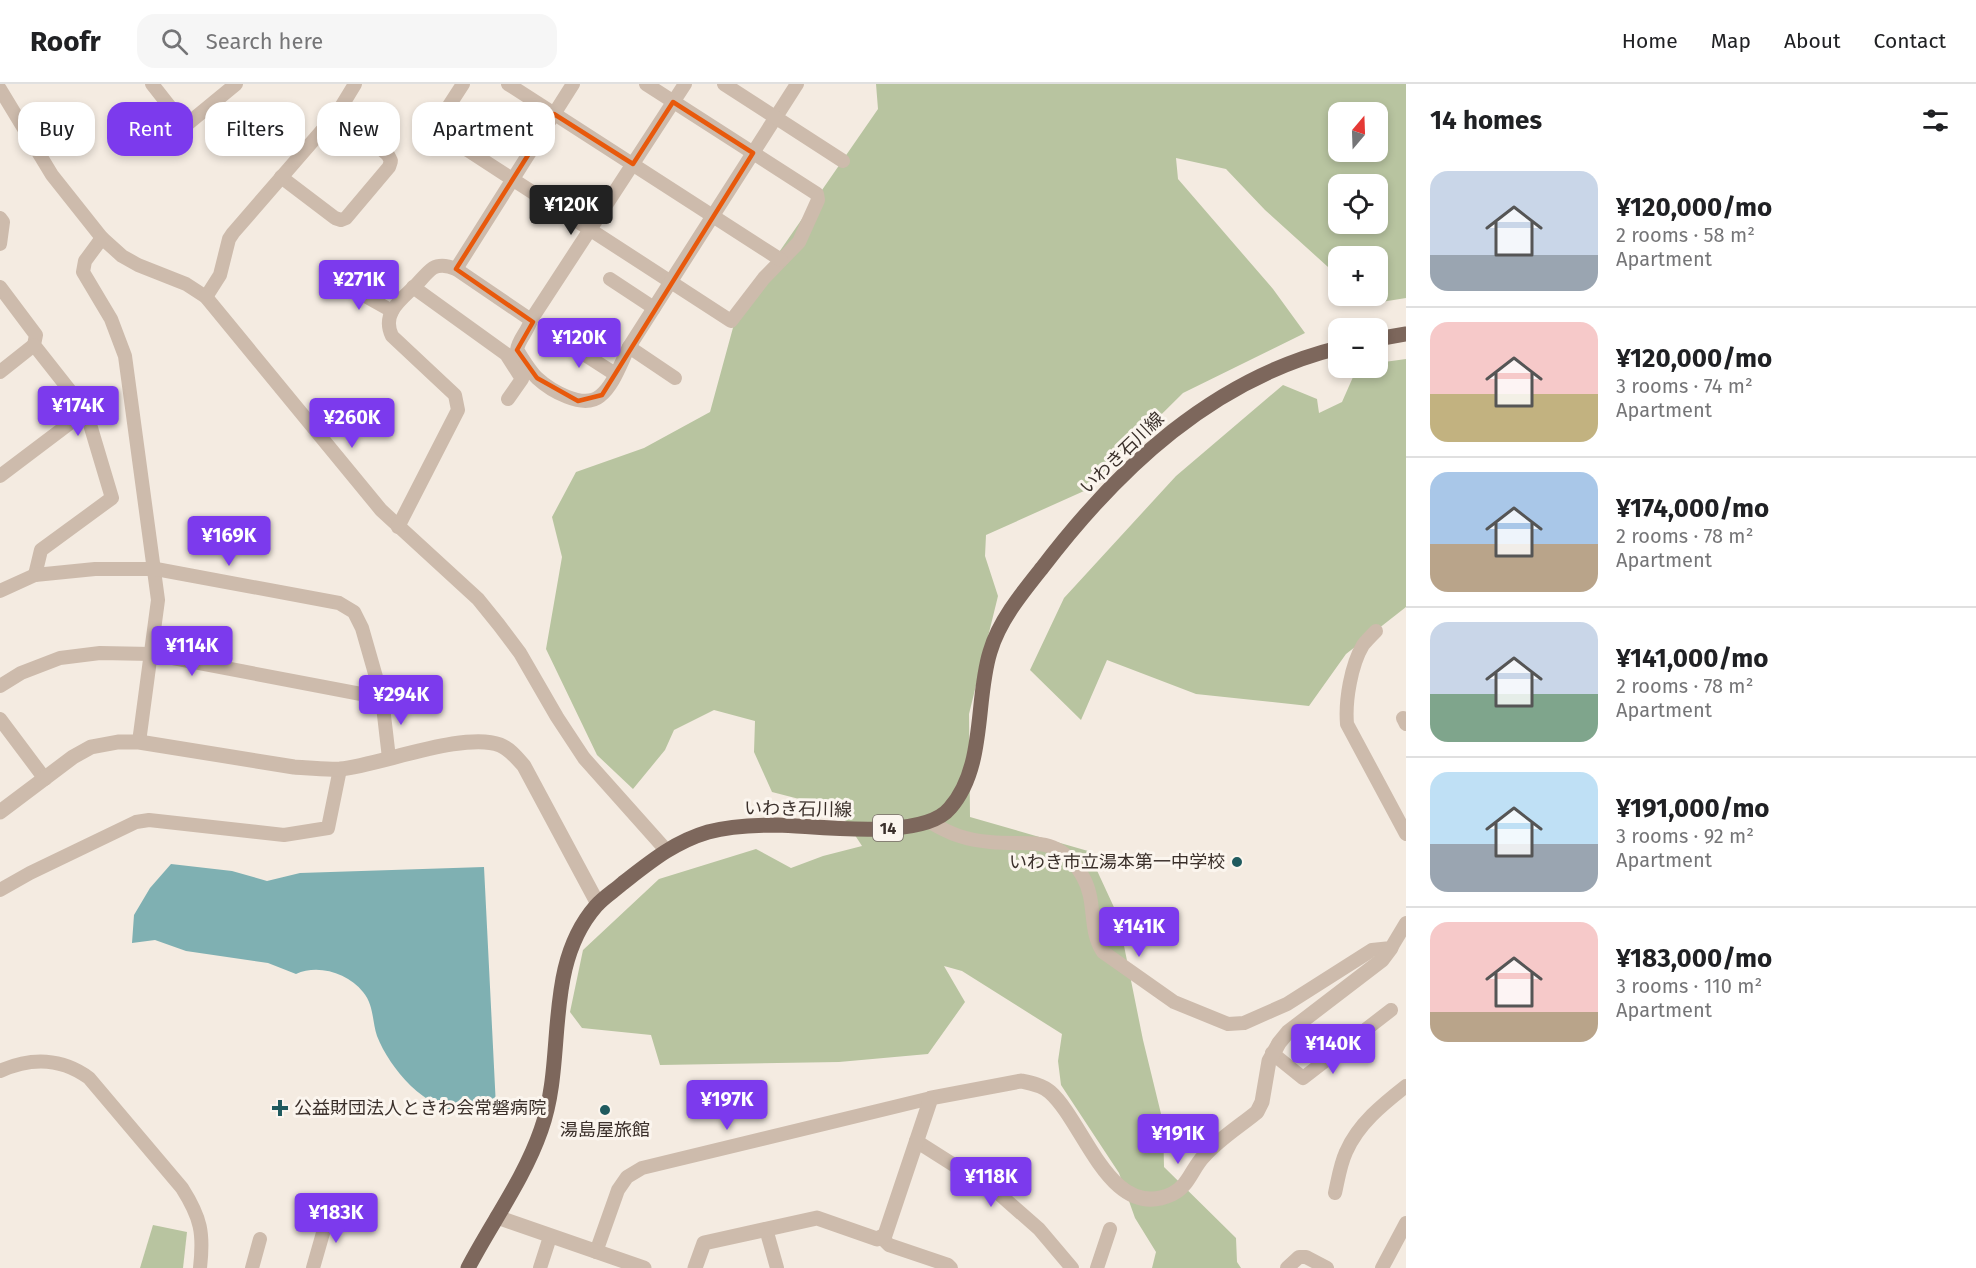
<!DOCTYPE html>
<meta charset="utf-8">
<style>
body{margin:0;font-family:"Fira Sans","Noto Sans JP",sans-serif;background:#f6f6f6;color:#202124;height:100vh;display:flex;flex-direction:column;font-size:22px;white-space:nowrap}
*{box-sizing:border-box;margin:0}
p{font-size:20px;color:#757577}
.icon{flex:none;width:33px;height:33px;fill:none;stroke:currentColor;stroke-width:2;stroke-linecap:round;stroke-linejoin:round}
.map{position:relative;flex:1;overflow:hidden}
.side{display:flex;flex-direction:column;background:#fff;width:570px}
.side>*{flex:none}
.top-card{position:absolute;left:18px;top:18px;width:570px;height:54px;display:flex;gap:12px}
.needle{width:39px;rotate:19deg}
.fabs{position:absolute;left:1328px;top:18px;display:grid;gap:12px}
.fabs a{display:grid;place-items:center;width:60px;height:60px;border-radius:12px;background:#fff;box-shadow:0 3px 9px #0003;font-size:30px}
.price{position:absolute;translate:-50% -51px;padding:0 14px;border-radius:6px;background:#7c3aed;color:#fff;font-size:20px;line-height:39px;filter:drop-shadow(0 2px 3px #0008)}
.price::after{content:'';position:absolute;left:50%;top:36px;width:18px;height:14px;margin-left:-9px;background:inherit;clip-path:polygon(0 0,100% 0,50% 100%)}
.price.on{background:#222;color:#fff}
ul{padding:0;list-style:none}
li{display:flex;align-items:center;gap:18px;height:150px;padding:0 24px}
li+li{border-top:2px solid #e0e0e0}
li span{display:grid;place-items:center;flex:none;width:168px;height:120px;border-radius:18px;color:#555}
li>.icon{margin-inline-start:auto}
span .icon{width:72px;height:72px;fill:#fffc;stroke-width:1}
li b{font-size:26px}
h2{display:flex;justify-content:space-between;align-items:center;height:72px;padding:0 24px;font-size:26px}
.chip{padding:0 21px;border-radius:18px;background:#fff;box-shadow:0 3px 9px #0003;font-size:21px;line-height:54px}
.chip.on{background:#7c3aed;color:#fff}
header{display:flex;align-items:center;gap:36px;box-sizing:border-box;height:84px;padding:0 30px;background:#fff;border-bottom:2px solid #e0e0e0}
header strong{font-size:28px}
nav{display:flex;gap:33px;margin-inline-start:auto;font-size:21px}
.search{width:420px;height:54px;background:#f6f6f6;display:flex;align-items:center;gap:15px;box-sizing:border-box;padding:0 21px;border-radius:18px;color:#757577;font-size:22px}
main{display:flex;flex:1;min-height:0}
.map>svg:first-child{display:block}
.green{fill:#b8c4a0;fill-rule:evenodd}
.water{fill:#7fb0b2}
.lines{fill:none;stroke-linecap:round;stroke-linejoin:round}
.minor{stroke:#cdbbac;stroke-width:14}
.tertiary{stroke:#cdbbac;stroke-width:15}
.primary{stroke:#7d675c;stroke-width:15}
.marked{fill:none;stroke:#e8590c;stroke-width:4.5;stroke-linejoin:round}
.poi-dot{fill:#1f5a5e;stroke:#fbf5ee;stroke-width:2}
.labels{text-anchor:middle;dominant-baseline:central;stroke-width:6;stroke-linejoin:round;paint-order:stroke}
.shield{fill:#fbf5ee;stroke:#756b66;stroke-width:1.5}
.shield-label{font-size:16px;font-weight:bold;fill:#3b302b}
.street-label{font-size:18px;fill:#3b302b;stroke:#fbf5ee}
.poi-label{font-size:18px;fill:#3b302b;stroke:#fbf5ee;text-anchor:end}
</style>
<header>
<strong>Roofr</strong>
<div class="search"><svg class="icon" aria-label="search" viewBox="0 0 24 24"><circle cx="10" cy="10" r="6"/><path d="M15 15l6 6"/></svg>Search here</div>
<nav><a>Home</a><a>Map</a><a>About</a><a>Contact</a></nav>
</header>
<main>
<div class="map">
<svg width="1406" height="1184" viewBox="0 0 1406 1184">
<rect width="100%" height="100%" fill="#f4ebe1"/>
<g class="green">
<path d="M876,0H1406V214L1369,220L1360,212H1377V172H1338V192L1265,126L1226,85L1176,74L1178,95L1273,205L1305,249L1183,309L1084,407L986,451L985,472L998,512L969,630L970,733L1088,767L1118,832L1143,956L1163,1038L1164,1083L1236,1154L1237,1178L1241,1184H1152L1156,1168L1135,1134L1119,1089L1061,1001L1058,977L1062,950L962,887L944,882L965,918L928,970L839,978L660,981L651,951L582,944L570,928L583,866L659,795L756,765L791,784L823,772L862,762L838,725L772,708L754,668L755,637L714,626L674,646L665,666L633,705L597,671L546,565L562,473L552,433L576,388L644,364L710,328L737,229L878,25ZM1338,28H1377V68H1338ZM1338,100H1377V140H1338Z"/>
<polygon points="1406,275 1406,523 1346,570 1309,622 1196,610 1107,576 1081,636 1030,586 1064,514 1176,392 1283,301 1317,315 1319,329 1342,318 1357,284 1377,284 1377,279"/>
<polygon points="153,1141 187,1148 183,1184 140,1184"/>
</g>
<path class="water" d="M171,780L232,787L267,797L300,789L484,783L496,1023C486,1024 474,1028 464,1028C425,1026 390,985 377,952C372,937 374,921 363,908C348,889 318,880 296,890L268,879L186,867L155,856L132,859L134,831L150,804Z"/>
<g class="lines">
<g class="minor">
<polyline points="152,0 185,42 236,0"/>
<polyline points="463,0 441,34 458,56 469,67 731,237 764,194 799,158 818,116 817,110 646,0"/>
<polyline points="508,0 781,176"/>
<path d="M685,0L531,236C528,247 518,256 517,266C523,275 529,286 537,294C550,306 583,326 600,312C614,301 621,278 629,263L797,0"/>
<polyline points="724,0 843,77"/>
<polyline points="0,5 52,91 102,154 122,172 138,181 186,200 206,213 381,426 478,515 499,541 520,569 557,633 584,674 666,766"/>
<polyline points="281,93 335,134 341,136 346,134 389,83 391,77 388,71 338,28"/>
<polyline points="0,134 3,138 0,160"/>
<polyline points="102,154 85,177 83,188 111,235 125,272 158,516 139,658"/>
<polyline points="456,185 573,0"/>
<polyline points="610,195 654,224"/>
<polyline points="342,199 392,227"/>
<polyline points="0,203 36,251 34,261 86,327 112,414 41,466 35,491"/>
<polyline points="413,203 506,270 522,295 508,315"/>
<polyline points="206,213 220,191 229,155 233,149 338,28 355,0"/>
<polyline points="559,254 615,290"/>
<polyline points="629,263 675,294"/>
<polyline points="0,288 34,261"/>
<polyline points="0,392 86,327"/>
<path d="M398,443L458,326L455,311L392,252C381,229 401,216 416,201C421,196 427,188 433,184C440,180 449,182 456,185L531,236"/>
<polyline points="0,507 35,491 95,485 156,485 339,519 354,528 362,544 382,614 389,674"/>
<path d="M1376,547C1372,551 1367,556 1363,561C1351,581 1345,617 1347,640L1406,750"/>
<polyline points="0,602 21,589 60,574 100,569 152,570 382,614"/>
<polyline points="1403,634 1406,640"/>
<polyline points="0,635 45,695"/>
<path d="M930,738C950,750 966,756 990,758C1032,762 1058,749 1083,793C1097,817 1088,846 1103,868L1174,918L1228,940L1244,939L1287,920L1372,866L1391,864L1406,839"/>
<polyline points="0,806 30,789 136,738 149,736 284,751 328,744 340,685"/>
<polyline points="1272,969 1303,994 1391,926"/>
<path d="M0,987C31,973 62,974 89,994L182,1104C201,1134 204,1149 200,1184"/>
<polyline points="916,1057 998,1109 1039,1145 1072,1184"/>
<path d="M1335,1109C1338,1096 1340,1081 1346,1068C1358,1040 1383,1020 1406,1002"/>
<polyline points="766,1145 777,1184"/>
<polyline points="882,1154 889,1161 948,1181 951,1184"/>
<polyline points="596,1168 618,1106 627,1093 642,1084 931,1014"/>
<polyline points="252,1184 260,1155"/>
<polyline points="313,1184 329,1128"/>
<polyline points="540,1184 550,1153"/>
<polyline points="1097,1184 1110,1145"/>
<polyline points="1287,1184 1299,1173 1306,1173 1327,1184"/>
<polyline points="1382,1184 1406,1139"/>
</g>
<g class="tertiary">
<path d="M0,728L73,673L91,663L118,658H139L294,683C309,684 325,686 340,685C380,681 465,647 500,661C510,665 517,674 524,682L598,820"/>
<polyline points="497,1133 644,1184"/>
<path d="M695,1184L704,1159L817,1134L877,1155L885,1151L931,1014L1021,997C1031,999 1042,1001 1050,1008C1085,1039 1110,1139 1172,1110C1189,1102 1192,1084 1204,1072C1219,1055 1240,1042 1257,1028L1262,1018L1269,977L1279,959L1288,948L1382,876L1391,864"/>
</g>
<g class="primary">
<polyline points="1377,255 1406,250"/>
<path d="M468,1184C492,1138 524,1095 541,1046C567,974 542,884 596,822C604,813 614,807 623,799C650,778 674,758 708,748C730,742 755,741 778,741C818,742 923,757 950,724C986,683 975,616 990,568C999,537 1022,509 1042,484C1119,383 1213,295 1338,264"/>
</g>
</g>
<path class="marked" d="M673,18L753,69L602,311L578,317L537,294L517,266L533,238L456,185L554,30L633,80Z"/>
<g class="poi-dot">
<circle cx="1237" cy="778" r="6"/>
<path d="M277 1015h6v6h6v6h-6v6h-6v-6h-6v-6h6z"/>
<circle cx="605" cy="1026" r="6"/>
</g>
<g class="labels">
<rect class="shield" x="873" y="731" width="30" height="26" rx="4.5"/>
<g class="shield-label">
<text x="888" y="744">14</text>
</g>
<g class="street-label">
<text transform="translate(1122 369) rotate(-44)">いわき石川線</text>
<text transform="translate(798 725) rotate(1)">いわき石川線</text>
</g>
<g class="poi-label">
<text x="1225" y="778">いわき市立湯本第一中学校</text>
<text x="294" y="1024" text-anchor="start">公益財団法人ときわ会常磐病院</text>
<text x="605" y="1046" text-anchor="middle">湯島屋旅館</text>
</g>
</g>
</svg>
<div class="fabs">
<a><svg class="needle" viewBox="-14 -14 28 28"><path d="M0-13l5 13h-10z" fill="#e53935"/><path d="M0 13l5-13h-10z" fill="#757577"/></svg></a>
<a><svg class="icon" aria-label="locate" viewBox="0 0 24 24"><circle cx="12" cy="12" r="6"/><path d="M12 2v4M12 18v4M2 12h4M18 12h4"/></svg></a>
<a>+</a>
<a>−</a>
</div>
<b class="price on" style="left:571px;top:152px">¥120K</b>
<b class="price" style="left:359px;top:227px">¥271K</b>
<b class="price" style="left:579px;top:285px">¥120K</b>
<b class="price" style="left:78px;top:353px">¥174K</b>
<b class="price" style="left:352px;top:365px">¥260K</b>
<b class="price" style="left:229px;top:483px">¥169K</b>
<b class="price" style="left:192px;top:593px">¥114K</b>
<b class="price" style="left:401px;top:642px">¥294K</b>
<b class="price" style="left:1139px;top:874px">¥141K</b>
<b class="price" style="left:1333px;top:991px">¥140K</b>
<b class="price" style="left:727px;top:1047px">¥197K</b>
<b class="price" style="left:1178px;top:1081px">¥191K</b>
<b class="price" style="left:991px;top:1124px">¥118K</b>
<b class="price" style="left:336px;top:1160px">¥183K</b>
<div class="top-card">
<a class="chip">Buy</a>
<a class="chip on">Rent</a>
<a class="chip">Filters</a>
<a class="chip">New</a>
<a class="chip">Apartment</a>
</div>
</div>
<section class="side">
<h2>14 homes<svg class="icon" aria-label="filters" viewBox="0 0 24 24"><path d="M4 7h16M4 17h16"/><circle cx="9" cy="7" r="2"/><circle cx="15" cy="17" r="2"/></svg></h2>
<ul>
<li><span style="background:linear-gradient(#c9d6e8 70%,#9aa5b1 0)"><svg class="icon" aria-label="home" viewBox="0 0 24 24"><path d="M3 11l9-7 9 7M6 9v11h12V9"/></svg></span><div><b>¥120,000/mo</b><p>2 rooms · 58 m²</p><p>Apartment</p></div></li>
<li><span style="background:linear-gradient(#f6c9c9 60%,#c2b280 0)"><svg class="icon" aria-label="home" viewBox="0 0 24 24"><path d="M3 11l9-7 9 7M6 9v11h12V9"/></svg></span><div><b>¥120,000/mo</b><p>3 rooms · 74 m²</p><p>Apartment</p></div></li>
<li><span style="background:linear-gradient(#a9c7e8 60%,#b9a48a 0)"><svg class="icon" aria-label="home" viewBox="0 0 24 24"><path d="M3 11l9-7 9 7M6 9v11h12V9"/></svg></span><div><b>¥174,000/mo</b><p>2 rooms · 78 m²</p><p>Apartment</p></div></li>
<li><span style="background:linear-gradient(#c9d6e8 60%,#7fa58c 0)"><svg class="icon" aria-label="home" viewBox="0 0 24 24"><path d="M3 11l9-7 9 7M6 9v11h12V9"/></svg></span><div><b>¥141,000/mo</b><p>2 rooms · 78 m²</p><p>Apartment</p></div></li>
<li><span style="background:linear-gradient(#bfe0f5 60%,#9aa5b1 0)"><svg class="icon" aria-label="home" viewBox="0 0 24 24"><path d="M3 11l9-7 9 7M6 9v11h12V9"/></svg></span><div><b>¥191,000/mo</b><p>3 rooms · 92 m²</p><p>Apartment</p></div></li>
<li><span style="background:linear-gradient(#f6c9c9 75%,#b9a48a 0)"><svg class="icon" aria-label="home" viewBox="0 0 24 24"><path d="M3 11l9-7 9 7M6 9v11h12V9"/></svg></span><div><b>¥183,000/mo</b><p>3 rooms · 110 m²</p><p>Apartment</p></div></li>
</ul>
</section>
</main>
